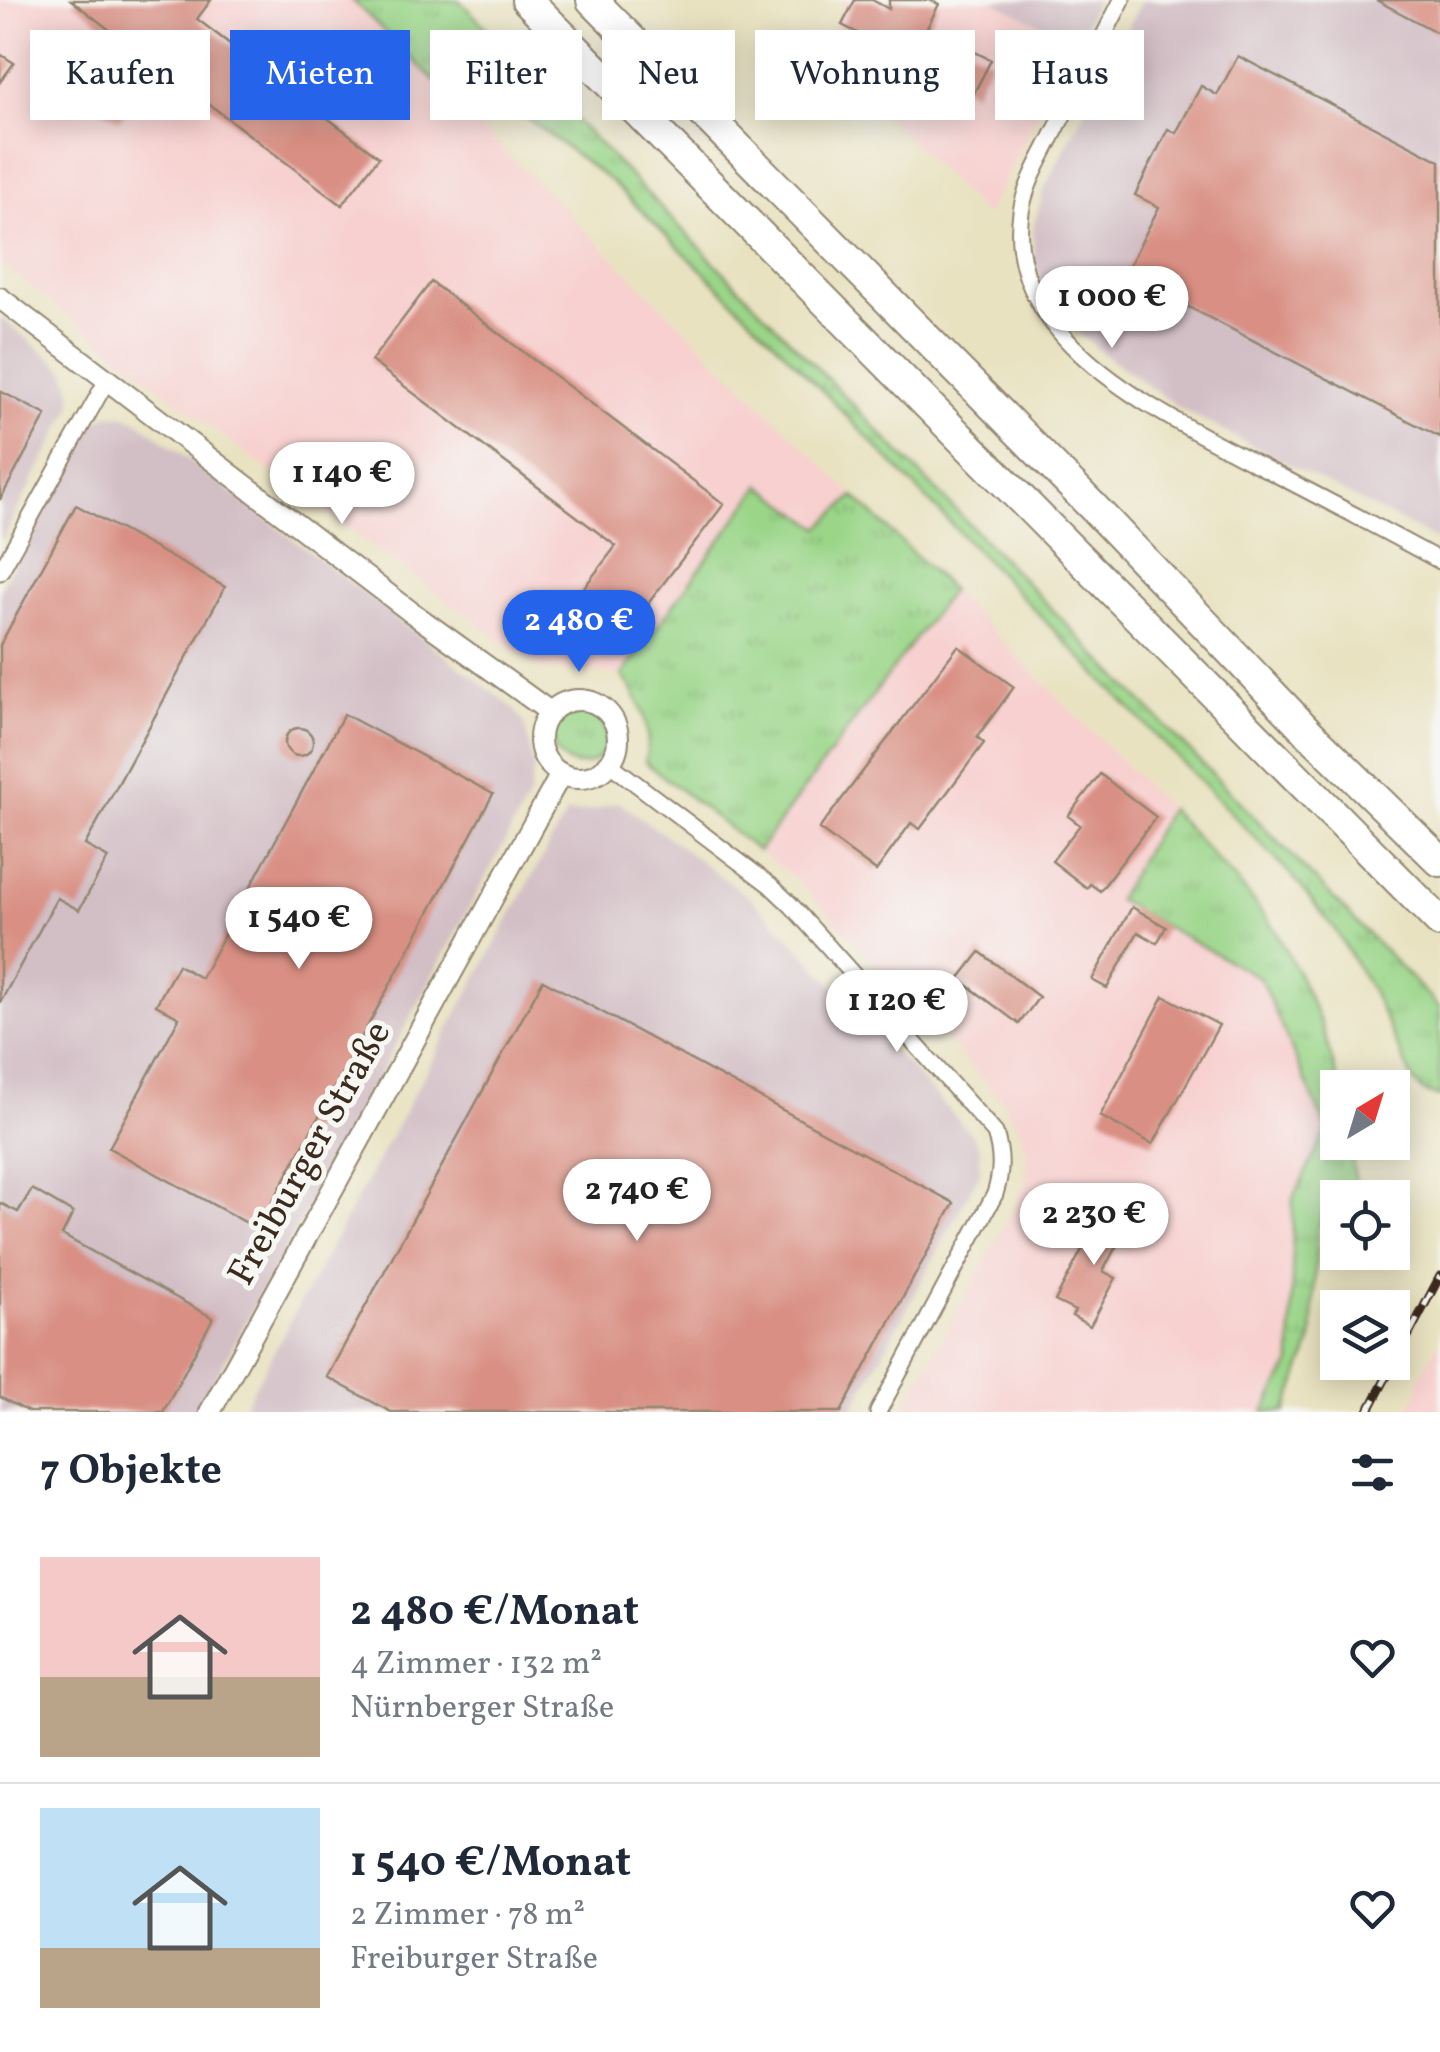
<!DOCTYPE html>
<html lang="de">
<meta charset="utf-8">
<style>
body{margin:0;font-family:Vollkorn,serif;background:#f2f2f3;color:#1f2937;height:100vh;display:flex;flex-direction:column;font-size:38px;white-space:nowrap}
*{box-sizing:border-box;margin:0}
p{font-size:32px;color:#747a83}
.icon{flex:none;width:55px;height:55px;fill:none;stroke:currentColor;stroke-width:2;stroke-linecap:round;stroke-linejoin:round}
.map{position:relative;height:1412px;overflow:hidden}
.side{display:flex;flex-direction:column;background:#fff;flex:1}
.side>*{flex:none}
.banner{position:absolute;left:30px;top:30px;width:1380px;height:90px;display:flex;gap:20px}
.needle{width:65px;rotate:38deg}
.fabs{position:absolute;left:1320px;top:1070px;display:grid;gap:20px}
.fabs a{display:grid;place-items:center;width:90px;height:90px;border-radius:0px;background:#fff;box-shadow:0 5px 25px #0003;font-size:50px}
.price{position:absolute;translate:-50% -85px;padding:0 22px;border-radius:35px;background:#fff;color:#222;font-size:32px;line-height:65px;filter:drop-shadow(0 2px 5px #0008)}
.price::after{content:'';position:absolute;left:50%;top:60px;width:30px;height:22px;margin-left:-15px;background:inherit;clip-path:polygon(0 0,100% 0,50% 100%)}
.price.selected{background:#2563eb;color:#fff}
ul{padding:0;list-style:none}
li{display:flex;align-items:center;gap:30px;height:250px;padding:0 40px}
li+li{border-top:2px solid #e0e1e3}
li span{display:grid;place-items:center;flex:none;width:280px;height:200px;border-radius:0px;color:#555}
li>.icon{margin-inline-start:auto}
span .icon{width:120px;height:120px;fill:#fffc;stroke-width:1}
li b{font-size:42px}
h2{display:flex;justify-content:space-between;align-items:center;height:120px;padding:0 40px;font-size:42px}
.pill{padding:0 35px;border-radius:0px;background:#fff;box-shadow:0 5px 25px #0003;font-size:35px;line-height:90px}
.pill.selected{background:#2563eb;color:#fff}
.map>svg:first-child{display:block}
.built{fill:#f7d0cf}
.industrial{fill:#d2bec5}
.grass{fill:url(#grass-tufts);stroke:#6a8053;stroke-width:2.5}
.building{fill:#d98f83}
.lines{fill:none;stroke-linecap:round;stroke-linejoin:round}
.minor-casing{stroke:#928670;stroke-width:19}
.tertiary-casing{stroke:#928670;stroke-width:24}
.motorway-casing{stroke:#928670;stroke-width:34}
.minor{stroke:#fff;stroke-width:15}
.tertiary{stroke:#fff;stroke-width:20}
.motorway{stroke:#fff;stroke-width:30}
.rail-casing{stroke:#3b2a1e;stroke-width:9}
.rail{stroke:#f6f6f2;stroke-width:5;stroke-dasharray:15;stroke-linecap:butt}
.labels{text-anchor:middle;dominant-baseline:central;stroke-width:10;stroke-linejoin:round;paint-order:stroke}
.street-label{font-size:38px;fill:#3b2a1e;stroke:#f6f6f2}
</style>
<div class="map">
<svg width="1440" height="1412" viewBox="0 0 1440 1412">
<defs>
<pattern id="grass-tufts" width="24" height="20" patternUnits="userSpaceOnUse" patternTransform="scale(2.5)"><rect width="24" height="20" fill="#9ad588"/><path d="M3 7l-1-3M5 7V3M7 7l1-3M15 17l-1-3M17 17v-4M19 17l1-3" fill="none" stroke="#86b775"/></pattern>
</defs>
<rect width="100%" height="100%" fill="#f6f6f2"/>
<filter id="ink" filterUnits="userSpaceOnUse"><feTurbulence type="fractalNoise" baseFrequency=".01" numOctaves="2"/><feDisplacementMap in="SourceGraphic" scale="20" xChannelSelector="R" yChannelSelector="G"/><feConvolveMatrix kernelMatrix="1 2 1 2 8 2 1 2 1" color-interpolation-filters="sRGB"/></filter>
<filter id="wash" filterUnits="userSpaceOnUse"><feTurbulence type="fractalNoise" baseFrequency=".0048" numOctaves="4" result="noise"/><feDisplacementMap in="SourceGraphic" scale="40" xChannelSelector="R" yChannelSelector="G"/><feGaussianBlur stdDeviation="2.25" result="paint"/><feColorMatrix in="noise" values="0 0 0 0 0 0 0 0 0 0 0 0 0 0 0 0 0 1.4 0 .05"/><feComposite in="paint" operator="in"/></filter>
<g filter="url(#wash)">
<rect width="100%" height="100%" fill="#e9e2c1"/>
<g class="built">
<polygon points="0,0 352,0 854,496 820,528 760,486 622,675 539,668 232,443 0,263"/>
<polygon points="846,0 992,0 1075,42 986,216 822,54"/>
<polygon points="951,590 1169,809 1118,900 1260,978 1327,1130 1293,1198 1291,1364 1264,1412 902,1412 1014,1208 1026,1182 1027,1153 1019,1127 1004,1106 1005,1103 801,884 758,851"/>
<polygon points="1440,1340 1440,1412 1407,1412 1419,1390 1418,1380"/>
</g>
<g class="industrial">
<polygon points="992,0 1097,0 1075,42"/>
<polygon points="1142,0 1440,0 1440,542 1181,409 1105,355 1073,328 1050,299 1035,264 1033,228 1044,189"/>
<polygon points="0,317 66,371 72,391 72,406 0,543"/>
<polygon points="109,414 125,415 137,420 511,706 524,723 534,767 529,797 197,1412 0,1412 0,590 89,426"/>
<polygon points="619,802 749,897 771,918 972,1135 980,1149 980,1172 851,1412 241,1412 566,814 592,811"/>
</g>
<g class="grass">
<polygon points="352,0 459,0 1440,1008 1440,1097 1423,1091 1413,1081 1373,993 1336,931 1293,877 773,340 613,183 453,62 435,81"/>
<path d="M761,485L820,528L854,496L951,590L758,851L645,762C653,728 643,703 622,675Z"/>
<circle cx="580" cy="738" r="27"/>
<polygon points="1169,809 1242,887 1276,931 1296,969 1321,1024 1340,1087 1338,1142 1350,1143 1357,1196 1338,1198 1324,1212 1317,1231 1312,1340 1286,1412 1264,1412 1291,1363 1293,1198 1327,1130 1260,978 1117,900"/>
</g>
<g id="blocks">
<g class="building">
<polygon points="71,0 211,0 197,19 379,157 342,205 160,67 119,121 70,85 111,31"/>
<polygon points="855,0 872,0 889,9 889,0 930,0 939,4 927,28 991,60 974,93 927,69 889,69 889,55 877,49 879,44 842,25"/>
<polygon points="1376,0 1440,0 1440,34"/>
<polygon points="0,54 14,63 0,82"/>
<polygon points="1238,56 1440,161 1440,437 1125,274 1159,207 1135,195 1168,129 1176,133 1201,86 1217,95"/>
<polygon points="431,282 724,504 621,639 573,602 616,546 371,361"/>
<polygon points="0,391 46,415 0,500"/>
<polygon points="76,505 225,587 85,845 108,858 79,910 57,898 0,1003 0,645"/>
<polygon points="571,643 582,652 578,657 567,648"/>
<polygon points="958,646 1014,687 977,737 984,743 920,829 911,823 876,871 819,829"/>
<polygon points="344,714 493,794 258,1229 109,1148 179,1018 156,1005 178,965 201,978"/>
<circle cx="299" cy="742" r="14"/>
<polygon points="1100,774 1156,817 1100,891 1090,884 1087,888 1052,861 1080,825 1068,816"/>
<polygon points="1132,907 1166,927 1157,943 1138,932 1107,988 1092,980"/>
<polygon points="980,952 1039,997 1019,1024 959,979"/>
<polygon points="543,980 954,1203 841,1412 391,1412 327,1377"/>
<polygon points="1164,996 1219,1025 1153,1144 1100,1116"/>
<polygon points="32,1189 73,1213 62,1235 213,1318 163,1412 29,1412 0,1397 0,1203 18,1212"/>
<polygon points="1105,1206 1131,1219 1103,1271 1116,1278 1090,1326 1072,1316 1075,1311 1055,1301"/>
</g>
</g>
</g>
<g filter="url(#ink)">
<use href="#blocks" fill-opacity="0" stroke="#928670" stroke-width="2.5"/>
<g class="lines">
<defs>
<g id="minor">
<path d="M1122,0C1099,45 1076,90 1053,135C1041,159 1025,185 1021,212C1002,344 1170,418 1266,469C1324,499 1382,529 1440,561"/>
<polyline points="0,572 107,380"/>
<path d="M610,764L770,885L791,905L995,1133C1002,1155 1002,1171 995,1194L878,1412"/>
</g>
<g id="tertiary">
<polyline points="0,298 411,612 550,712"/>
<circle cx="579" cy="739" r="39"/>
<polyline points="210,1412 561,774"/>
</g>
<g id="motorway">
<polyline points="527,0 1440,922"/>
<polyline points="592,0 1093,507 1309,733 1440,861"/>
</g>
</defs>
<use href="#minor" class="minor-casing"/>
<use href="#tertiary" class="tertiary-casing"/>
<use href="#motorway" class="motorway-casing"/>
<use href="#minor" class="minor"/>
<use href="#tertiary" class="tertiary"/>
<use href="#motorway" class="motorway"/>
<defs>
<polyline id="rail" points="1368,1412 1440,1276"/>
</defs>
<use href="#rail" class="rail-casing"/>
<use href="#rail" class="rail"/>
</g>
</g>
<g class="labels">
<g class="street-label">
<text transform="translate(311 1154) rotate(-61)">Freiburger Straße</text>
</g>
</g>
</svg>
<div class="fabs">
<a><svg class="needle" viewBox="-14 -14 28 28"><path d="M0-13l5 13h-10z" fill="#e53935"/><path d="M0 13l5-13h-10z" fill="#747a83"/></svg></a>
<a><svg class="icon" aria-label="locate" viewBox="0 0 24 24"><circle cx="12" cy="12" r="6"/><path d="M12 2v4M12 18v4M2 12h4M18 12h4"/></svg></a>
<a><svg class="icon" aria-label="layers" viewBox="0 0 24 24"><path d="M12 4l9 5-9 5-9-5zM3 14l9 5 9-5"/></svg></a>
</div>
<b class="price" style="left:1112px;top:351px">1 000 €</b>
<b class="price" style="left:342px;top:527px">1 140 €</b>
<b class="price selected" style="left:579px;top:675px">2 480 €</b>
<b class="price" style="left:299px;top:972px">1 540 €</b>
<b class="price" style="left:897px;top:1055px">1 120 €</b>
<b class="price" style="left:637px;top:1244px">2 740 €</b>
<b class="price" style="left:1094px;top:1268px">2 230 €</b>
<div class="banner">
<a class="pill">Kaufen</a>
<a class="pill selected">Mieten</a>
<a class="pill">Filter</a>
<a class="pill">Neu</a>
<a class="pill">Wohnung</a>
<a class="pill">Haus</a>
</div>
</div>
<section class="side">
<h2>7 Objekte<svg class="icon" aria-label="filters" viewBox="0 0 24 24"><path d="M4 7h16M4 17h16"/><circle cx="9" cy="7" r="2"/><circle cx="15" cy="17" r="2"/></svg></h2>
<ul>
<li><span style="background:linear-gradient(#f6c9c9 60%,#b9a48a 0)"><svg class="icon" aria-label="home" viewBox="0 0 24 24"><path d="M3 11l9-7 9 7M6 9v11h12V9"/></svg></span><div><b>2 480 €/Monat</b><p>4 Zimmer · 132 m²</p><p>Nürnberger Straße</p></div><svg class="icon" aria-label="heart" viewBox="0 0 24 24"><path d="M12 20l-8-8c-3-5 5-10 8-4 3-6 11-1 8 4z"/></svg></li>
<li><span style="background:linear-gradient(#bfe0f5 70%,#b9a48a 0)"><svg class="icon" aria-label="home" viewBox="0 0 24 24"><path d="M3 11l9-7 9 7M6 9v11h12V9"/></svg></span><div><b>1 540 €/Monat</b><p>2 Zimmer · 78 m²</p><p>Freiburger Straße</p></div><svg class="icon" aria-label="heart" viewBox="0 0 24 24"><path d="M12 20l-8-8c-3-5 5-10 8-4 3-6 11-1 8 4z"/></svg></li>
</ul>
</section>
